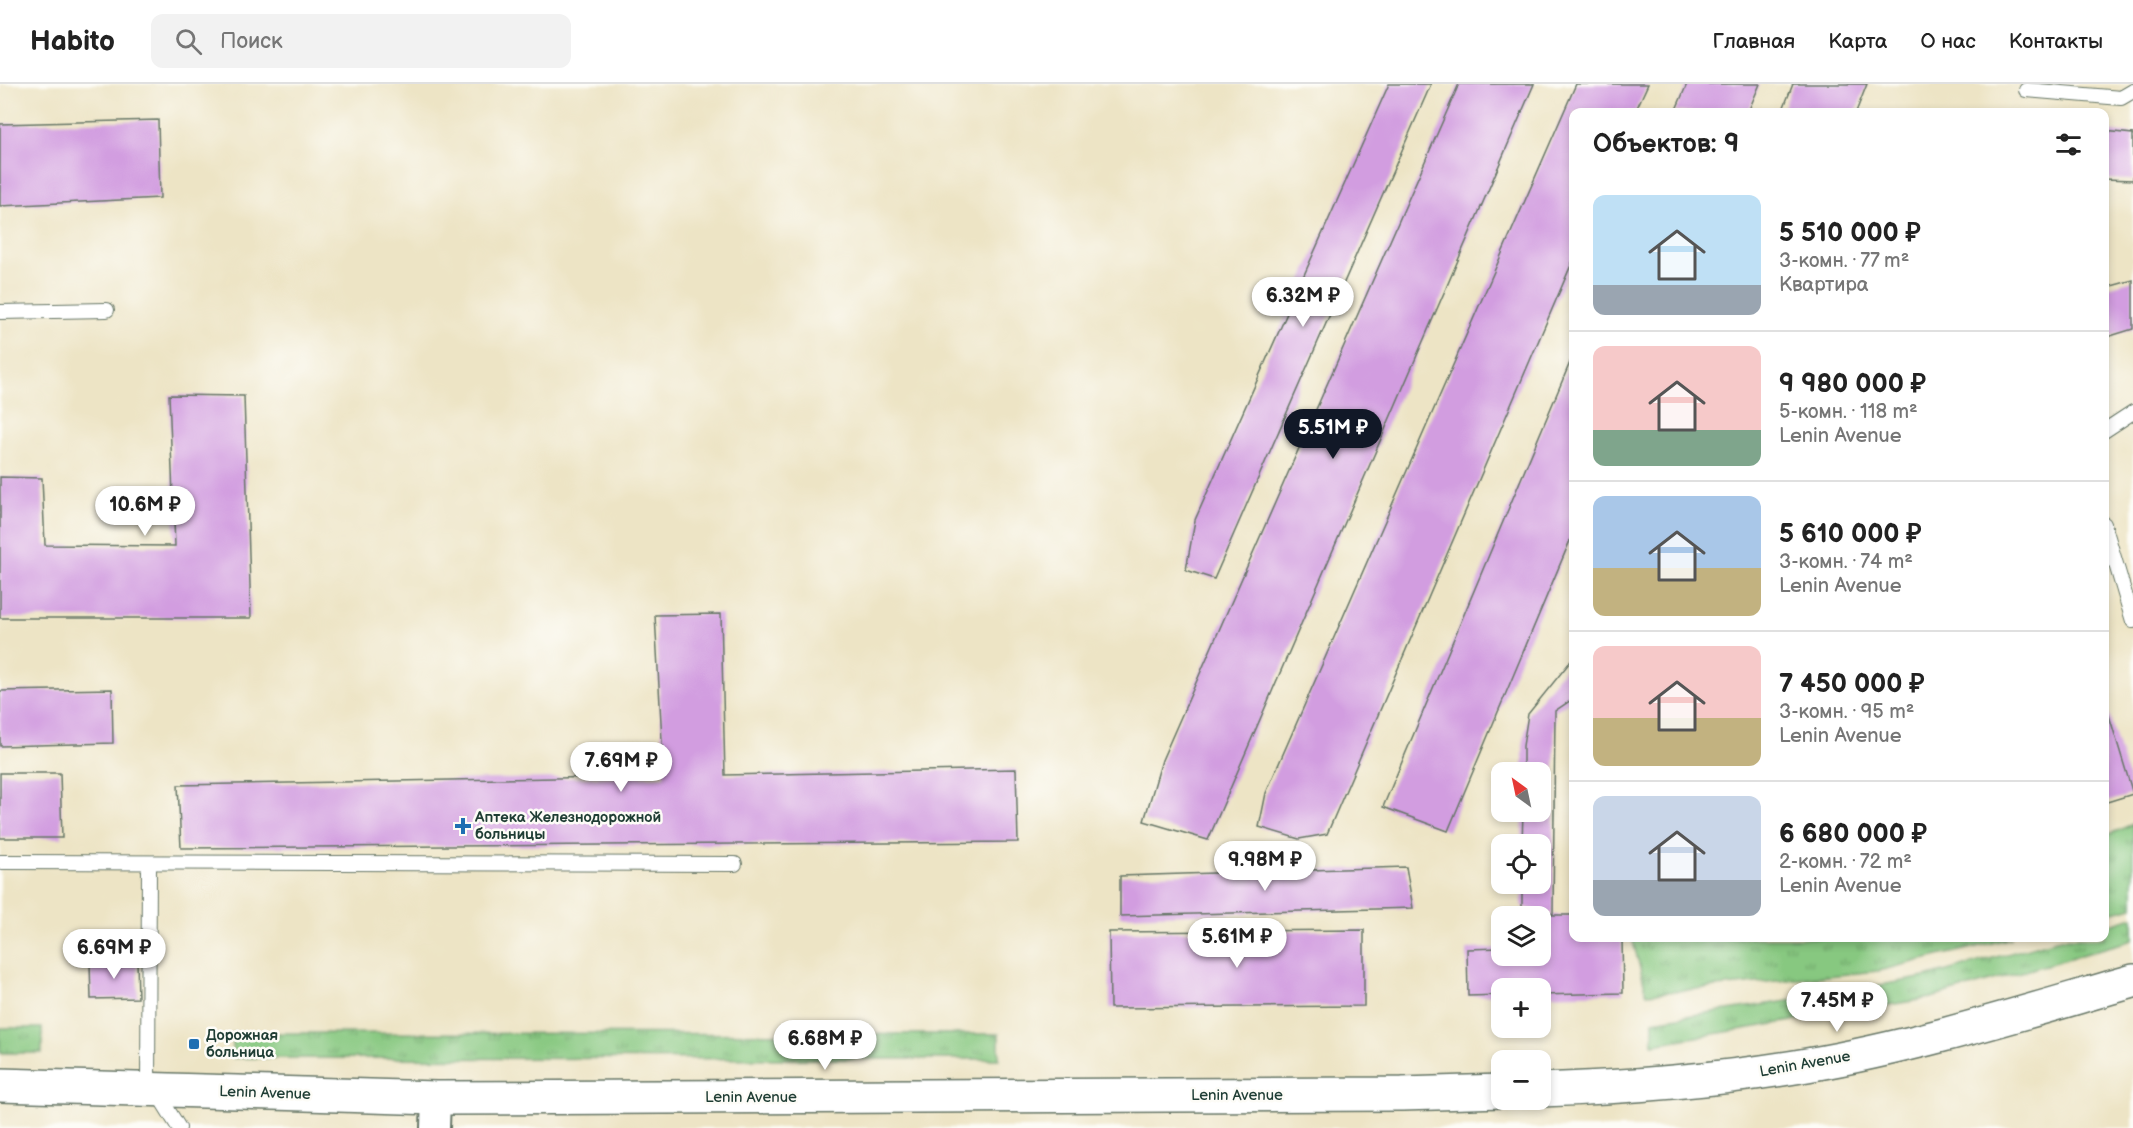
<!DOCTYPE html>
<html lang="ru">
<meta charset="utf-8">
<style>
body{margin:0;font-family:"Balsamiq Sans",sans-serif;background:#f2f2f2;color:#222;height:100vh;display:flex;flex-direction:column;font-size:22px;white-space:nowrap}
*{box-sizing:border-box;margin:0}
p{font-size:20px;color:#767676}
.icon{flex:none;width:33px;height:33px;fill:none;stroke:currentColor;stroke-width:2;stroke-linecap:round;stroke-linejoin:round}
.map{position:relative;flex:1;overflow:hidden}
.details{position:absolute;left:1569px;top:24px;width:540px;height:834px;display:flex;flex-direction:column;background:#fff;border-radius:12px;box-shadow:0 3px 9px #0003}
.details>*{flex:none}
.needle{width:39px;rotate:327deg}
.fabs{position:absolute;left:1491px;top:678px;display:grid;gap:12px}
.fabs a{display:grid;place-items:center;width:60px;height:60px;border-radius:12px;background:#fff;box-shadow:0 3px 9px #0003;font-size:30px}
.price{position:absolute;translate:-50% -51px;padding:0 14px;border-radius:21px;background:#fff;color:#222;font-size:20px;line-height:39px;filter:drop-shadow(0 2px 3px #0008)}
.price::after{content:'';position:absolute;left:50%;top:36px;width:18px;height:14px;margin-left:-9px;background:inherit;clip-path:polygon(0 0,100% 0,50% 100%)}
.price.on{background:#111827;color:#fff}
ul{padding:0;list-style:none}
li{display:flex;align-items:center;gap:18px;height:150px;padding:0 24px}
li+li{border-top:2px solid #e0e0e0}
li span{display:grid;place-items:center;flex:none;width:168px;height:120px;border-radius:12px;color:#555}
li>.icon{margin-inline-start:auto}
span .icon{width:72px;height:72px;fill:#fffc;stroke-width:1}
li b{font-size:26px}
h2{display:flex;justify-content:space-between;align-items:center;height:72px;padding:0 24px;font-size:26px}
header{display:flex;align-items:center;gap:36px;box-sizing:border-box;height:84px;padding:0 30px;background:#fff;border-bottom:2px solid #e0e0e0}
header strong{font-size:28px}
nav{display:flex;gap:33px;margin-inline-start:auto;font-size:21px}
.search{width:420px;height:54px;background:#f2f2f2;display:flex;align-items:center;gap:15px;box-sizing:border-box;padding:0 21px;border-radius:12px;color:#767676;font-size:22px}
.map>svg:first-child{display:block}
.grass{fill:url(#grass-tufts);stroke:#53825a;stroke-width:1.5}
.building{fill:#d29de0}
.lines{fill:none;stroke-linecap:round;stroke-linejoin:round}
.service-casing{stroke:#677767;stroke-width:16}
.minor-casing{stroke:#677767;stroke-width:32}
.secondary-casing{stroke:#677767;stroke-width:36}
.service{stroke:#fff;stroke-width:14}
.minor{stroke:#fff;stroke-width:28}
.secondary{stroke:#fff;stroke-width:33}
.poi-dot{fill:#1f6fb2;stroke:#fdfcf7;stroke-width:2}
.labels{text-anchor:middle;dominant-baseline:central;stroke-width:5;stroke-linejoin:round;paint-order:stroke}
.poi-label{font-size:15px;font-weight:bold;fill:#1f3d34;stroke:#fdfcf7;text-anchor:start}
.street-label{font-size:15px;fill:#1f3d34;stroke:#fdfcf7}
</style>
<header>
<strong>Habito</strong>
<div class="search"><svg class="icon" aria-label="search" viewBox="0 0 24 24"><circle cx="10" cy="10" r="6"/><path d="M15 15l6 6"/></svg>Поиск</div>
<nav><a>Главная</a><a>Карта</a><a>О нас</a><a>Контакты</a></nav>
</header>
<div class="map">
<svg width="2133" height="1044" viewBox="0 0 2133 1044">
<defs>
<pattern id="grass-tufts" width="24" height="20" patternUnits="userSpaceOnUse" patternTransform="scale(1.5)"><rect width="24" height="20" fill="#87c880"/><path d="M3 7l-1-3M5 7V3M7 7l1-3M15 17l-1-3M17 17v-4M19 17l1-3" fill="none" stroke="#6ea46a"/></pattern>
</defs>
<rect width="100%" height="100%" fill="#fdfcf7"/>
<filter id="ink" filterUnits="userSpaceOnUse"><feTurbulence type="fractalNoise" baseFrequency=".0167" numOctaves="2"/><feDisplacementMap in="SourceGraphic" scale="12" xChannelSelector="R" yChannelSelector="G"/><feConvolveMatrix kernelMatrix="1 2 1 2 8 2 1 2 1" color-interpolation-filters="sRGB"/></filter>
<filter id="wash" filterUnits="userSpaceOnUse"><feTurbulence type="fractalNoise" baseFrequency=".008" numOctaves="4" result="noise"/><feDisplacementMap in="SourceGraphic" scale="24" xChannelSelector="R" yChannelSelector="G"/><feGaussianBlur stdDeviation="1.35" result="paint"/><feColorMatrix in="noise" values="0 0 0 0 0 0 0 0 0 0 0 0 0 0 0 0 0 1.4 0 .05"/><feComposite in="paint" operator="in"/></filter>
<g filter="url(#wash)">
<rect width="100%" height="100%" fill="#ede4c5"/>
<g class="grass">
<polygon points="2133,740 2133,823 2105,830 2105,752"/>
<polygon points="2133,833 2133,856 1931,914 1653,960 1653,937 1795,916 1926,893 2063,854 2104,854 2105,842"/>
<polygon points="1632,854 2012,854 1878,887 1647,910"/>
<rect x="0" y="944" width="42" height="25"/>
<polygon points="233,949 999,950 999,975 233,974"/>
</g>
<g id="blocks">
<g class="building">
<polygon points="1389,0 1431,0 1214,495 1186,486 1195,436"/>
<polygon points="1459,0 1534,0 1208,756 1144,737 1162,676"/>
<polygon points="1576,0 1648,0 1635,28 1574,28 1574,174 1327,750 1299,755 1259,743 1266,709"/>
<polygon points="1687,0 1760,0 1748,28 1675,28"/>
<polygon points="1793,0 1867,0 1856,28 1782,28"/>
<polygon points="158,36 160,114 0,122 0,40"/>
<polygon points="2104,47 2133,50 2133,96 2104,95"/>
<polygon points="2133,196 2133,245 2104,254 2104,204"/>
<polygon points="1574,269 1574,447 1448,747 1383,723"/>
<polygon points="169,311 244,312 251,534 0,534 0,393 42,394 45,461 175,462"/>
<polygon points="721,530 725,691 1016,685 1018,758 181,764 178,701 664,692 655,531"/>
<polygon points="1574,573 1574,614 1555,627 1553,830 1522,823 1522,800 1540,800 1540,760 1522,760 1523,728 1540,728 1540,688 1523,688 1523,662 1528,630"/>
<polygon points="112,605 113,659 0,662 0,607"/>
<polygon points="2104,615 2133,710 2104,719"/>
<polygon points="0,689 60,689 62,754 0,754"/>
<polygon points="1406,783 1413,824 1120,832 1120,792"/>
<polygon points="1540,831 1574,831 1574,854 1622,854 1623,909 1540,911 1540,904 1502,904 1502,911 1468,912 1467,865 1502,864 1502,872 1540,872"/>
<polygon points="1364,846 1364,922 1110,924 1109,848"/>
<polygon points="137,876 138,914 91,915 90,878"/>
</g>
</g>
</g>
<g filter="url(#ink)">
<use href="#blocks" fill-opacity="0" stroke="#677767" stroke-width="1.5"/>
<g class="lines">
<defs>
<g id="service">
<polyline points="2026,6 2121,14 2133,7"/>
<polyline points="0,228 107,226"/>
<polyline points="2104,347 2133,328"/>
<polyline points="2104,440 2133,537"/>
<polyline points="0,778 735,780"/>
<polyline points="149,780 148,1005 161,1015 179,1044"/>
</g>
<polyline id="minor" points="435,1044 436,1014"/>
<g id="secondary">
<polyline points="0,1001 436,1014 1402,1010 1502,1007"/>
<path d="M1540,1006C1629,1003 1720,996 1807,981C1918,962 2025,928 2133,897"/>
</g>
</defs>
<use href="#service" class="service-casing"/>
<use href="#minor" class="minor-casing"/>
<use href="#secondary" class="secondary-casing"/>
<use href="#service" class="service"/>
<use href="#minor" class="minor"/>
<use href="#secondary" class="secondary"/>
</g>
</g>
<g class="poi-dot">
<path d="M460 733h6v6h6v6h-6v6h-6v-6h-6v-6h6z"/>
<rect x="188" y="954" width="12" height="12" rx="3"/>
</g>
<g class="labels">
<g class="poi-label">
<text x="475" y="733">Аптека Железнодорожной<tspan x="475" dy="17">больницы</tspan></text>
<text x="206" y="951">Дорожная<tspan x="206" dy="17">больница</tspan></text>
</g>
<g class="street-label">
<text transform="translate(1805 980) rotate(-10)">Lenin Avenue</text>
<text transform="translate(265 1009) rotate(2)">Lenin Avenue</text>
<text x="1237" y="1011">Lenin Avenue</text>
<text x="751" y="1013">Lenin Avenue</text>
</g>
</g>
</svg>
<div class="fabs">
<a><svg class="needle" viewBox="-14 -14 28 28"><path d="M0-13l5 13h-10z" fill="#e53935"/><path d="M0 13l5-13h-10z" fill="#767676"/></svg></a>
<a><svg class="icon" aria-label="locate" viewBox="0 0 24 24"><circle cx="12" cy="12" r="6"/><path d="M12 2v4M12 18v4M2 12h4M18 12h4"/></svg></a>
<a><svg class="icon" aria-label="layers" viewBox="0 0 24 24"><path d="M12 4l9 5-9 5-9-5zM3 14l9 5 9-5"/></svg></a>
<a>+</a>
<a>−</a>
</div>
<b class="price" style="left:1303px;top:244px">6.32M ₽</b>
<b class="price on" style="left:1333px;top:376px">5.51M ₽</b>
<b class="price" style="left:145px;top:453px">10.6M ₽</b>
<b class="price" style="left:621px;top:709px">7.69M ₽</b>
<b class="price" style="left:1265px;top:808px">9.98M ₽</b>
<b class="price" style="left:1237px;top:885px">5.61M ₽</b>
<b class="price" style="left:114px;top:896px">6.69M ₽</b>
<b class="price" style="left:1837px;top:949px">7.45M ₽</b>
<b class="price" style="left:825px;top:987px">6.68M ₽</b>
<section class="details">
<h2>Объектов: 9<svg class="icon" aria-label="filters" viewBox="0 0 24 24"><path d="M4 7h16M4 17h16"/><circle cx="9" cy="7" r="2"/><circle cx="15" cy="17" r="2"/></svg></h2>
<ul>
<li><span style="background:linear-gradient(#bfe0f5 75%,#9aa5b1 0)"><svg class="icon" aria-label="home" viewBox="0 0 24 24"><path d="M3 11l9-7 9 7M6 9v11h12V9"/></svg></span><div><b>5 510 000 ₽</b><p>3-комн. · 77 m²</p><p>Квартира</p></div></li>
<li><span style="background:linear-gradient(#f6c9c9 70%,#7fa58c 0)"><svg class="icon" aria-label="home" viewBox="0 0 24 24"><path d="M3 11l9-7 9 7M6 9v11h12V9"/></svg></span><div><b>9 980 000 ₽</b><p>5-комн. · 118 m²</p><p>Lenin Avenue</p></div></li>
<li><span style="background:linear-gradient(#a9c7e8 60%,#c2b280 0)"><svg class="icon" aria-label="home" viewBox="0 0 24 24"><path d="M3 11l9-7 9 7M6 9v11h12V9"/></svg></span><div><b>5 610 000 ₽</b><p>3-комн. · 74 m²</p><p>Lenin Avenue</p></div></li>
<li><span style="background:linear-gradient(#f6c9c9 60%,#c2b280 0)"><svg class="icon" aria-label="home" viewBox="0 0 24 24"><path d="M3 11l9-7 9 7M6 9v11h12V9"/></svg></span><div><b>7 450 000 ₽</b><p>3-комн. · 95 m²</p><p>Lenin Avenue</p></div></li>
<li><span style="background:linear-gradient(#c9d6e8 70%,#9aa5b1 0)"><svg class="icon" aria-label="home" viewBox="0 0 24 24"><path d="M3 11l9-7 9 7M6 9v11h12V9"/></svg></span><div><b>6 680 000 ₽</b><p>2-комн. · 72 m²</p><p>Lenin Avenue</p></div></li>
</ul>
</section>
</div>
